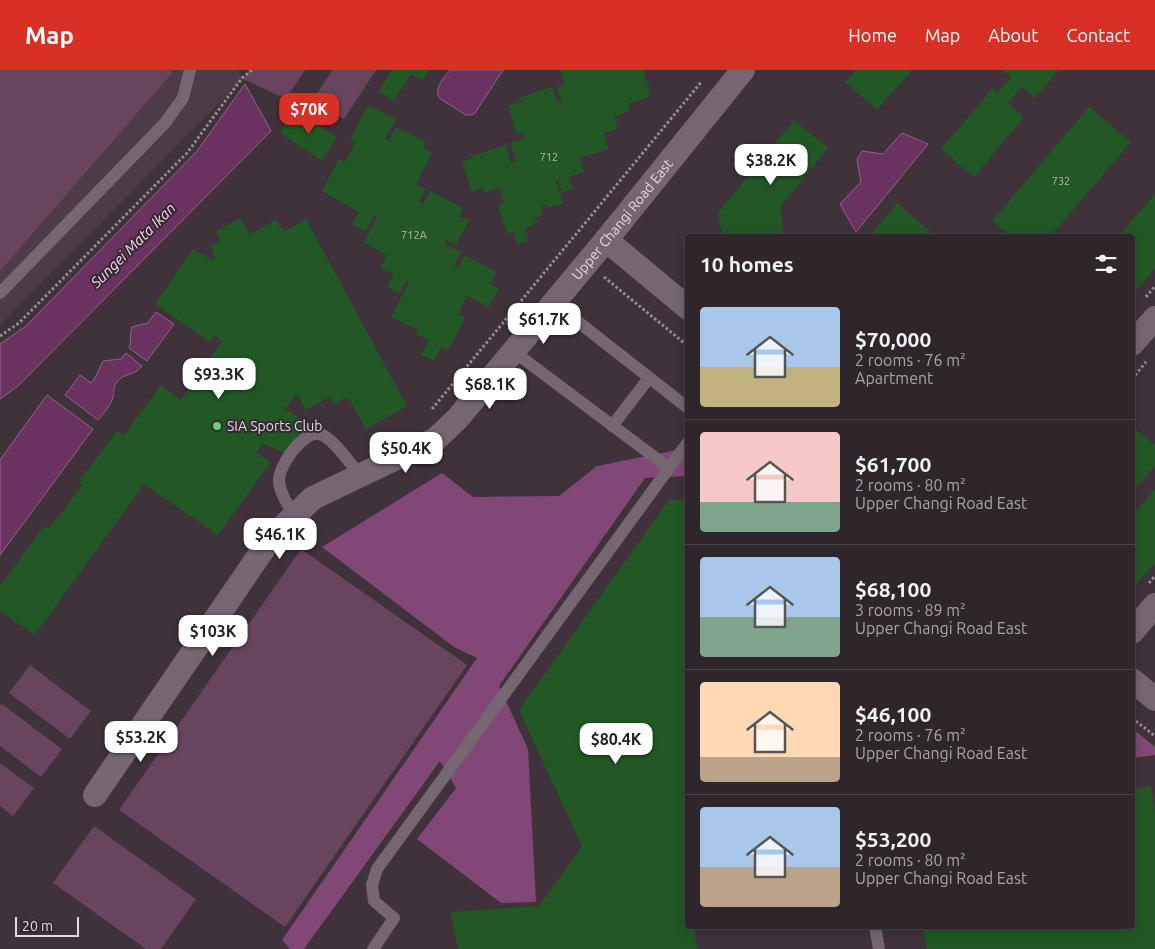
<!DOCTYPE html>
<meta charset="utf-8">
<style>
body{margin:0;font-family:Ubuntu,sans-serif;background:#3b3238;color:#f1f3f6;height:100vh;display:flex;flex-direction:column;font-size:19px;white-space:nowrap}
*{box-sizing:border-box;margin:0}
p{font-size:16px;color:#a7a5a9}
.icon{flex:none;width:28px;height:28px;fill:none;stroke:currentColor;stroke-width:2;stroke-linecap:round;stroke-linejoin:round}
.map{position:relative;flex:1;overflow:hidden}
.side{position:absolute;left:685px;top:164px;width:450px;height:695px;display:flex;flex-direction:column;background:#2f262c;border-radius:5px;box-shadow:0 2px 12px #0003,0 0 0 1px #4a4348}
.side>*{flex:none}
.scale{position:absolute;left:15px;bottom:12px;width:64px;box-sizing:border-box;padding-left:5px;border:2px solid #e3dbe1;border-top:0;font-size:14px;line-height:18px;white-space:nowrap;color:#e3dbe1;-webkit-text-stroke:4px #342831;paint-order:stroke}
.price{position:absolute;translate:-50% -42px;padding:0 11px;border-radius:10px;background:#fff;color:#222;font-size:16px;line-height:32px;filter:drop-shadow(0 1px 2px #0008)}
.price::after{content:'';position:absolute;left:50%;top:30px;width:15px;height:11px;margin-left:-8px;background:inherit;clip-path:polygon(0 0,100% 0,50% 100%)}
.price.selected{background:#d93025;color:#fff}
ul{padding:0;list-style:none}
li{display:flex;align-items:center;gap:15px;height:125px;padding:0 15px}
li+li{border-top:1px solid #4a4348}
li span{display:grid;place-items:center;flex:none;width:140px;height:100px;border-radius:5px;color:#555}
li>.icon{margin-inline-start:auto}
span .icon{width:60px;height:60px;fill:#fffc;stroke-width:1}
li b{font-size:21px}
h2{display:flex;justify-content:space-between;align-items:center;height:60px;padding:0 15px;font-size:21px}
header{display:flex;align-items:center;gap:30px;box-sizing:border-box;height:70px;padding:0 25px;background:#d93025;color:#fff}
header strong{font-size:24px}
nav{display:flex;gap:28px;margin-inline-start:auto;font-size:18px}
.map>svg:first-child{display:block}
.built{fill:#4d3c48}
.green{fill:#68445f}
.forest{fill:#824875}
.water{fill:#6a325e;stroke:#8e6585}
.building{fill:#215826}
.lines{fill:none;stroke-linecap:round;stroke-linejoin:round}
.path{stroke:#988e95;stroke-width:3;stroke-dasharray:2.5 2.5;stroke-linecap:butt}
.lane{stroke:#756671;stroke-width:12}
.street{stroke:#756671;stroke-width:24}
.poi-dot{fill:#60d56a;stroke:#342831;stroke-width:2}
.labels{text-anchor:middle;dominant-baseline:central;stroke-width:4;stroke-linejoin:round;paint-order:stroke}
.number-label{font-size:11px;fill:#b2bab2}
.street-label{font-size:14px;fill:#e3dbe1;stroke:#342831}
.poi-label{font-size:14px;fill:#e3dbe1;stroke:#342831;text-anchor:start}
.water-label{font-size:15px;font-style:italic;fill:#fcd8f2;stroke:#342831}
</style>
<header>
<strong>Map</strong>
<nav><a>Home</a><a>Map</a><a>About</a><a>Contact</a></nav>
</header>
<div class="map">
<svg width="1155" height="879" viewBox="0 0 1155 879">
<rect width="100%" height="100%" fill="#3f323b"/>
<polygon class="built" points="0,0 238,0 243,9 0,255"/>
<g class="green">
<polygon points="0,0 170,0 172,3 0,201"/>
<polygon points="249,0 305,0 286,29 243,9"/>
<polygon points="332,0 376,0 344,49 314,29"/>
<polygon points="301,479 467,595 285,857 119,740"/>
<polygon points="30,595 91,641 70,669 9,623"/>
<polygon points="2,634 62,679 41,707 0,676 0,636"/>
<polygon points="0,693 34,718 13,746 0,736"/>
<polygon points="94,756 196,829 161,879 146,879 53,813"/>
</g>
<g class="forest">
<polygon points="687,378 687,406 645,408 499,616 528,679 536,832 501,833 417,769 456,718 440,691 304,879 290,879 282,870 477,588 454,577 322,477 442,403 473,427 559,426 597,396"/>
<polygon points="1132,658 1155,677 1155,685 1133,688"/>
</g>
<g class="water">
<path d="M450,0H503L475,43L471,45H466L439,28C434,18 444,8 450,0Z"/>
<polygon points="245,14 271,61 18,316 0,329 0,274 26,256 197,81"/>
<polygon points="902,63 928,74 856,162 840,134 861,112 857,90 862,81 883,84"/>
<path d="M156,242L174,254L147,291L129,278C132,270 129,265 132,257L148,253Z"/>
<path d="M126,283L142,296C132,308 124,302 117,312C112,318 115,325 112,330C109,337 103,344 98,350L65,325L80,305L91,313C98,306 98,299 103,291L121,289Z"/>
<polygon points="47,325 93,359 0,485 0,390"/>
</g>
<g class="building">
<polygon points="392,0 429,0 422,11 411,4 394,31 379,21"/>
<polygon points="560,0 643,0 651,23 647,25 648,27 628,34 630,41 614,46 618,59 604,63 609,79 580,88 584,102 568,107 573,119 562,123 558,110 556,111 563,133 547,138 546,135 541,137 544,145 535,148 536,154 525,158 529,170 517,174 513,162 507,164 498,136 504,134 500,118 484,123 482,118 472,122 462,92 473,88 472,86 506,75 511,93 516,92 510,73 525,68 523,63 517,65 508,36 520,32 519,28 552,17 558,33 562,32 557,17 564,14"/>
<polygon points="856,0 912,0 877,40 845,12"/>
<polygon points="1002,0 1059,0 1035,28 1022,17 1008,33 1024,47 974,107 941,79 993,18 997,23 1011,7"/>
<polygon points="368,35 396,49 385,69 389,71 396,57 426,72 423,78 432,83 416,114 426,119 419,132 423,134 430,121 463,138 459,146 469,151 456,175 447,170 445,174 461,182 454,196 458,198 465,185 497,202 490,214 499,219 489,237 467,226 458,244 465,248 448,281 441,277 434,291 421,285 429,270 416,264 418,260 391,247 409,212 406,211 400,223 387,217 394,204 380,198 387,185 364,173 377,147 374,145 366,161 352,154 359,142 322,121 339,89 345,92 355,73 350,70"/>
<polygon points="1089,37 1131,72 1051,166 1010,166 992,151"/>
<polygon points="295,40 337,67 322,91 280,63"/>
<polygon points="794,50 828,78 781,136 783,163 787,166 722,166 718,143"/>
<polygon points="1155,124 1155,199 1132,225 1132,166 1119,166"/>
<polygon points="897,133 931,162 927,166 870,166"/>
<polygon points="240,148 250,164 276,150 284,162 306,149 407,336 366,359 348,327 333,334 329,327 306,340 297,324 285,339 306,353 288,384 262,374 256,383 271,392 218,465 144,414 35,565 0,541 0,516 44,456 49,459 83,414 78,412 117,361 124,365 161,315 181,330 222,271 215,265 210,272 155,234 193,179 211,190 215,188 211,176 220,171 216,161"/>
<polygon points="1132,356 1155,375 1155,396 1132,422"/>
<polygon points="1155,419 1155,493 1132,519 1132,446"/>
<polygon points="688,429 688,856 694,856 697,879 458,879 450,842 539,836 582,776 519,640 669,430"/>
<polygon points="1151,716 1155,743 1155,879 927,879 923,856 1132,856 1132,719"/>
</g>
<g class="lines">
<g class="path">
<polyline points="604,207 688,276"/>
<polyline points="1146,227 1155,216"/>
<polyline points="0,266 19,253 187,83 242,8 252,0"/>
<polyline points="1132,309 1146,292"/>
<polyline points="432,339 702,11"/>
<polyline points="1149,513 1155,506"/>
<polyline points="1132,648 1155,666"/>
</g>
<g class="lane">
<polyline points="0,223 165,53 183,28 190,0"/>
<polyline points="554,233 688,338"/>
<polyline points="513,281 669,398"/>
<polyline points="612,356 649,308"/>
<path d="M295,446C288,435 280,424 279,411C278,396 303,361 319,364C332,366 351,395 360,405"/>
<polyline points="875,856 879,879"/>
<polyline points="373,879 394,848 374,831 372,815 377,799 688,372"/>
</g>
<g class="street">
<polyline points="606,170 688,238"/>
<polyline points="1132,274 1155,248"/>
<polyline points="1132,562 1155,535"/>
<polyline points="1132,610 1155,629"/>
<path id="s1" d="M95,725L271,468L313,428L436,369L458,348L606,170L743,0"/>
</g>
</g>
<circle class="poi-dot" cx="217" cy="356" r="5"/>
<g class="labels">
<g class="number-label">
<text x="549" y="87">712</text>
<text x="1061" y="111">732</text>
<text x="414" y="165">712A</text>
</g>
<g class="street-label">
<text stroke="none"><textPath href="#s1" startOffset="794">Upper Changi Road East</textPath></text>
</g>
<g class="poi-label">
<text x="227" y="356">SIA Sports Club</text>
</g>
<g class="water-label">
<text transform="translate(133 175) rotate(-45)">Sungei Mata Ikan</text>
</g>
</g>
</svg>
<div class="scale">20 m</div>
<b class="price selected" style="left:309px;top:65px">$70K</b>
<b class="price" style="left:771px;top:116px">$38.2K</b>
<b class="price" style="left:544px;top:275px">$61.7K</b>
<b class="price" style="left:219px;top:330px">$93.3K</b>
<b class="price" style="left:490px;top:340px">$68.1K</b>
<b class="price" style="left:406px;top:404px">$50.4K</b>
<b class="price" style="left:280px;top:490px">$46.1K</b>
<b class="price" style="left:213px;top:587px">$103K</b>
<b class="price" style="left:141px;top:693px">$53.2K</b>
<b class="price" style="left:616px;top:695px">$80.4K</b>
<section class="side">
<h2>10 homes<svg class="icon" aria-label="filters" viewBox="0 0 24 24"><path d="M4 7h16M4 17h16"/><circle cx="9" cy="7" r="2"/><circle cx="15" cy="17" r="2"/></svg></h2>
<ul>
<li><span style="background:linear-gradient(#a9c7e8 60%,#c2b280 0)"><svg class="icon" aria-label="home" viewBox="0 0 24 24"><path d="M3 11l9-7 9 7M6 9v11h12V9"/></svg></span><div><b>$70,000</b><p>2 rooms · 76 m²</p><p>Apartment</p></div></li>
<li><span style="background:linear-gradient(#f6c9c9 70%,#7fa58c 0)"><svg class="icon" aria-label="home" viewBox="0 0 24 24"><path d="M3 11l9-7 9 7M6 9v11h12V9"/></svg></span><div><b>$61,700</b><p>2 rooms · 80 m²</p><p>Upper Changi Road East</p></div></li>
<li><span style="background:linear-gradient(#a9c7e8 60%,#7fa58c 0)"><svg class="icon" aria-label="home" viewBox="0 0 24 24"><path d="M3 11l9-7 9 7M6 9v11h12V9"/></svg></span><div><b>$68,100</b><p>3 rooms · 89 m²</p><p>Upper Changi Road East</p></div></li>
<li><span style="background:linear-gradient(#ffd9b3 75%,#b9a48a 0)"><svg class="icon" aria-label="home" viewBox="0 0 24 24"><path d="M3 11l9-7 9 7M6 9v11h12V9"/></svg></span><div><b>$46,100</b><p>2 rooms · 76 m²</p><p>Upper Changi Road East</p></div></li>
<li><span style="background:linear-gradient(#a9c7e8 60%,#b9a48a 0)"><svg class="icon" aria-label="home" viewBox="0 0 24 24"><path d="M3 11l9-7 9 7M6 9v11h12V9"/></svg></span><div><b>$53,200</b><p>2 rooms · 80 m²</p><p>Upper Changi Road East</p></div></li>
</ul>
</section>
</div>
